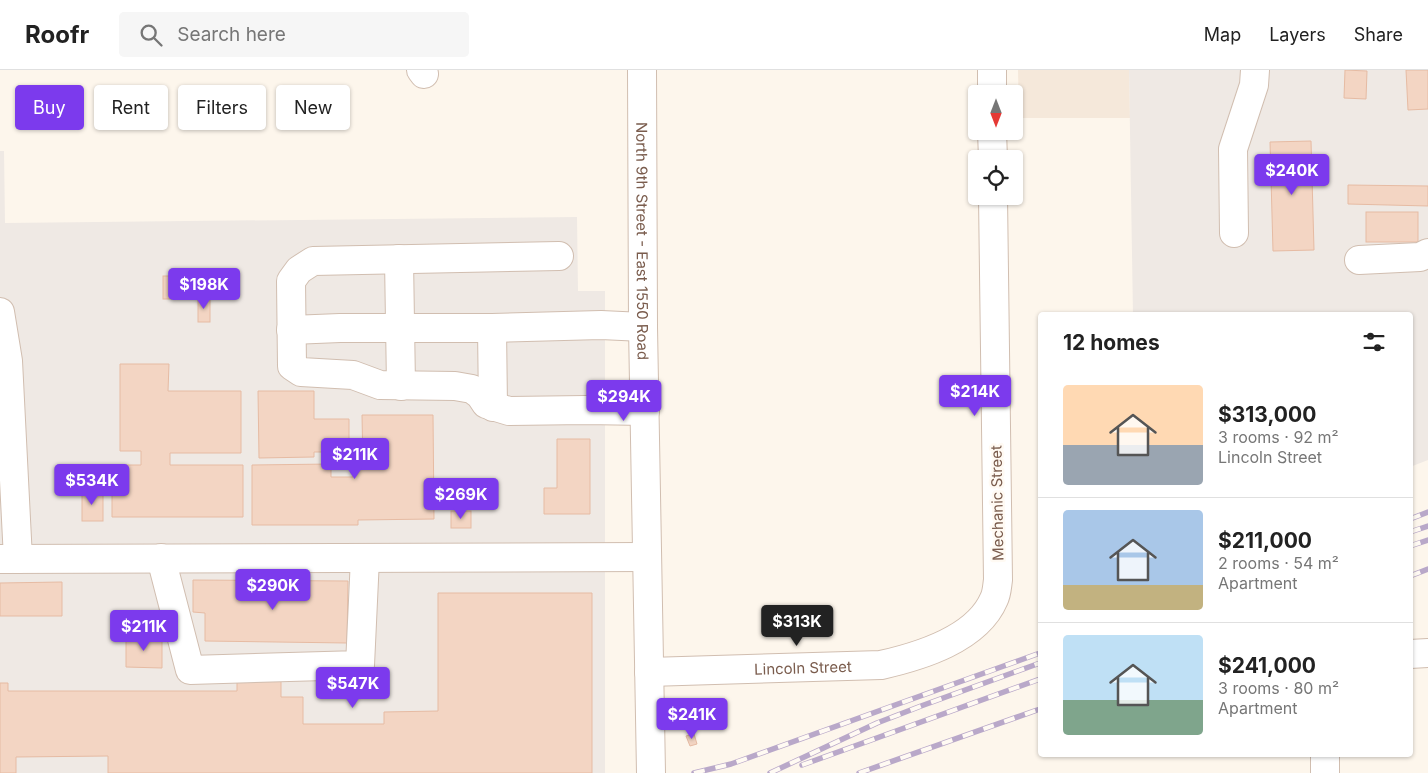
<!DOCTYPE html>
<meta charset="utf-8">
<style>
body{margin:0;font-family:Inter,sans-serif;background:#f6f6f6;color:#222;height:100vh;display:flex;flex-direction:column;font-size:19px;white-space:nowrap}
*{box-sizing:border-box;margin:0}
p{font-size:16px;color:#767676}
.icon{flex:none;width:28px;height:28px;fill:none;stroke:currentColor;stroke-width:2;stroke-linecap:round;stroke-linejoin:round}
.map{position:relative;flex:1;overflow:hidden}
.sheet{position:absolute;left:1038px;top:242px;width:375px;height:445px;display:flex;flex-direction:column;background:#fff;border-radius:5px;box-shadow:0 1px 4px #0004}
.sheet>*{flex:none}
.hud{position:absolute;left:15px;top:15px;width:475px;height:45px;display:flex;gap:10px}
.needle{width:32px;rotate:180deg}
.fabs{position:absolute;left:968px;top:15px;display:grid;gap:10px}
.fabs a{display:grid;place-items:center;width:55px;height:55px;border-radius:5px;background:#fff;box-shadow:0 1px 4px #0004;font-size:25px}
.price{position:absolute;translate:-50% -42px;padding:0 11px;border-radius:5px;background:#7c3aed;color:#fff;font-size:16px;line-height:32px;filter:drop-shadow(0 1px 2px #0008)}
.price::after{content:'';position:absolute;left:50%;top:30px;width:15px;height:11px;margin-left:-8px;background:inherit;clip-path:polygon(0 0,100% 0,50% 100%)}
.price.on{background:#222;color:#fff}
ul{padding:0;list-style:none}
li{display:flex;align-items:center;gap:15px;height:125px;padding:0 25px}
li+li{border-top:1px solid #e0e0e0}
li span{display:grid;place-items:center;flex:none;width:140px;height:100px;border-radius:5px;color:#555}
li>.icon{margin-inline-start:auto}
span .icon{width:60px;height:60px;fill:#fffc;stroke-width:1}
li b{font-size:21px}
h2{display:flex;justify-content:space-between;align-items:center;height:60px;padding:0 25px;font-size:21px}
.pill{padding:0 18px;border-radius:5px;background:#fff;box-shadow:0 1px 4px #0004;font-size:18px;line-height:45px}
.pill.on{background:#7c3aed;color:#fff}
header{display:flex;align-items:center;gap:30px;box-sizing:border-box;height:70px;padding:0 25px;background:#fff;border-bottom:1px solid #e0e0e0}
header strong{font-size:24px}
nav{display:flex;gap:28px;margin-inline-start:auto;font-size:18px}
.search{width:350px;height:45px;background:#f6f6f6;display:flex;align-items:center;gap:12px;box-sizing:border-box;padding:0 18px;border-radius:5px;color:#767676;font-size:19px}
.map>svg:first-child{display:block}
.residential{fill:#f5e8da}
.industrial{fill:#efe9e4}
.building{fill:#f3d5c3;stroke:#e6bba3}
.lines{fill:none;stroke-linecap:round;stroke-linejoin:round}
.minor-casing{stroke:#d1beb0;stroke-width:30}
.minor{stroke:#fff;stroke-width:28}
.rail-casing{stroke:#b9a8c9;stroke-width:5.5}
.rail{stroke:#fffaf3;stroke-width:4;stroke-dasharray:11;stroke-linecap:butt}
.labels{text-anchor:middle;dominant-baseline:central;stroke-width:5;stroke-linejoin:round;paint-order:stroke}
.street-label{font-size:15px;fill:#7a5c4d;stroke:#fffaf3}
</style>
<header>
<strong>Roofr</strong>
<div class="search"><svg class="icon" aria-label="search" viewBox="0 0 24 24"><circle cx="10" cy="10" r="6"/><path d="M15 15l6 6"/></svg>Search here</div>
<nav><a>Map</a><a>Layers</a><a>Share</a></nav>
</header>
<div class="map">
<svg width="1428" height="703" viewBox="0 0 1428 703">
<rect width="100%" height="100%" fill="#fdf6ec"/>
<polygon class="residential" points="1018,0 1129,0 1130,48 1019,48"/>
<g class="industrial">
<polygon points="1129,0 1428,0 1428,390 1410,397 1410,245 1133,245"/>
<polygon points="0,81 4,81 5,153 577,147 578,221 605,221 605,703 0,703"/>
</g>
<g class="building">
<polygon points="1345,0 1367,1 1366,29 1344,28"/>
<polygon points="1406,0 1428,0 1428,39 1408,40"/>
<polygon points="1311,71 1314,180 1273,181 1270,72"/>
<polygon points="1348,115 1428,116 1428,136 1348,134"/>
<rect x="1366" y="142" width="52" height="30"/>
<rect x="163" y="206" width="9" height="23"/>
<rect x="198" y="229" width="12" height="23"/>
<polygon points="120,294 169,294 168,321 241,321 241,383 170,383 170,395 243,395 243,447 112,447 112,395 141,395 141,381 120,381"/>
<polygon points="258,321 314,321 314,349 349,349 349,382 314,382 314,387 259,388"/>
<polygon points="362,345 433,345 434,449 358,450 358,455 252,455 252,395 331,394 331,407 353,407 353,396 363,396"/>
<polygon points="557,369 590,369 590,444 544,444 544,418 557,418"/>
<rect x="82" y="422" width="21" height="29"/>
<rect x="451" y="441" width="20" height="17"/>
<polygon points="193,510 348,511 347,573 205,571 205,543 193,542"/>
<polygon points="62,512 62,546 0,546 0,513"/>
<polygon points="438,523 592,523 592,703 108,703 108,686 16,687 16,703 0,703 0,613 8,613 8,621 237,621 237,602 281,602 281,627 303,627 303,654 384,654 384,642 438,641"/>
<polygon points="126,567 162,567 162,598 126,597"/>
<polygon points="694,664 697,674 690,676 686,666"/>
</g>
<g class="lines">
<defs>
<g id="minor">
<polyline points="421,0 424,4"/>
<path id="s1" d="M642,0L643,257L651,703"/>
<polyline points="992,0 992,24"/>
<polyline points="992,61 993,89"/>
<polyline points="1234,163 1233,79 1254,15 1255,0"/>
<polyline points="559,186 313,191 299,200 291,211 292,296 301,302 353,305 380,315 455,316 472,319 480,325 486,334 509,341 586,340 645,341"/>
<polyline points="399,189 401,316"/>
<polyline points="1359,190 1420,187 1428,183"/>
<polyline points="0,242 8,291 18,489"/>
<polyline points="492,258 493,337"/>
<polyline points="291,260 340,258 492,258 601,255 643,257"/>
<polyline points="161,488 190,600 360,595 365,488"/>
<polyline points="0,489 647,487"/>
<polyline points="1410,584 1428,583"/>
<path id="s2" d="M649,602L881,595C921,586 977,569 994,529C997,523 997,516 998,510L993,126"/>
<polyline points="1325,685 1325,703"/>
</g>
</defs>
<use href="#minor" class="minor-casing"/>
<use href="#minor" class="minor"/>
<defs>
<g id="rail">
<polyline points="1410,449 1428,442"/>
<polyline points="1410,462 1428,456"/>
<polyline points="1410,476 1428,470"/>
<polyline points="1410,506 1428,499"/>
<polyline points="802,695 1040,609"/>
<polyline points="694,703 731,694 1040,583"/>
<polyline points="770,703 877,653 921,636 1040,593"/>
<polyline points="859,703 1040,639"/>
</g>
</defs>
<use href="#rail" class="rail-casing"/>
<use href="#rail" class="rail"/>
</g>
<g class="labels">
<g class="street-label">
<text stroke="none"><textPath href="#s1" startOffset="171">North 9th Street - East 1550 Road</textPath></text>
<text transform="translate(997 433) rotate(-91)">Mechanic Street</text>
<text stroke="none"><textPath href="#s2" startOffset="154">Lincoln Street</textPath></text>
</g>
</g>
</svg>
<div class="fabs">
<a><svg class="needle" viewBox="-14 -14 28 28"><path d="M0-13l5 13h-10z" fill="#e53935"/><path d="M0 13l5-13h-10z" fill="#767676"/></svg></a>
<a><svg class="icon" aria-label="locate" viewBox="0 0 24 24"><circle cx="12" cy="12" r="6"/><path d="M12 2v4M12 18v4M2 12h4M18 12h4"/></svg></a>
</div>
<b class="price" style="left:1292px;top:126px">$240K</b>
<b class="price" style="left:204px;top:240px">$198K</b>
<b class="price" style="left:975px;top:347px">$214K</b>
<b class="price" style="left:624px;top:352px">$294K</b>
<b class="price" style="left:355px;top:410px">$211K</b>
<b class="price" style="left:92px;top:436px">$534K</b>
<b class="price" style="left:461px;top:450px">$269K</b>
<b class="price" style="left:273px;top:541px">$290K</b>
<b class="price on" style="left:797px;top:577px">$313K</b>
<b class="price" style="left:144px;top:582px">$211K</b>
<b class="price" style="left:353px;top:639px">$547K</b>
<b class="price" style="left:692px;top:670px">$241K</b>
<div class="hud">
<a class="pill on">Buy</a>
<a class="pill">Rent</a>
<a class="pill">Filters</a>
<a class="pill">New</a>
</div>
<section class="sheet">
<h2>12 homes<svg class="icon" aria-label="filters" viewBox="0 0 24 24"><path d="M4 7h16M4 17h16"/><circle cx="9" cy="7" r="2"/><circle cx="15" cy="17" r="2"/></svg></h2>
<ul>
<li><span style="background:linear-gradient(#ffd9b3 60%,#9aa5b1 0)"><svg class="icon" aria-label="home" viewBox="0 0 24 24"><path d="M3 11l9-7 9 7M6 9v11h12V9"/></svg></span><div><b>$313,000</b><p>3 rooms · 92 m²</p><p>Lincoln Street</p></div></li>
<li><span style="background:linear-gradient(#a9c7e8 75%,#c2b280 0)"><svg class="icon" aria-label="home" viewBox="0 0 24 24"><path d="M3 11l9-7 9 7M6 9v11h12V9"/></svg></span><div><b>$211,000</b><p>2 rooms · 54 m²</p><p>Apartment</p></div></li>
<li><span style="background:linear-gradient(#bfe0f5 65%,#7fa58c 0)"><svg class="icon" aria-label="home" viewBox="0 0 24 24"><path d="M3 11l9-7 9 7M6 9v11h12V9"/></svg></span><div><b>$241,000</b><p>3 rooms · 80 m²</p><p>Apartment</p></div></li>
</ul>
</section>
</div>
